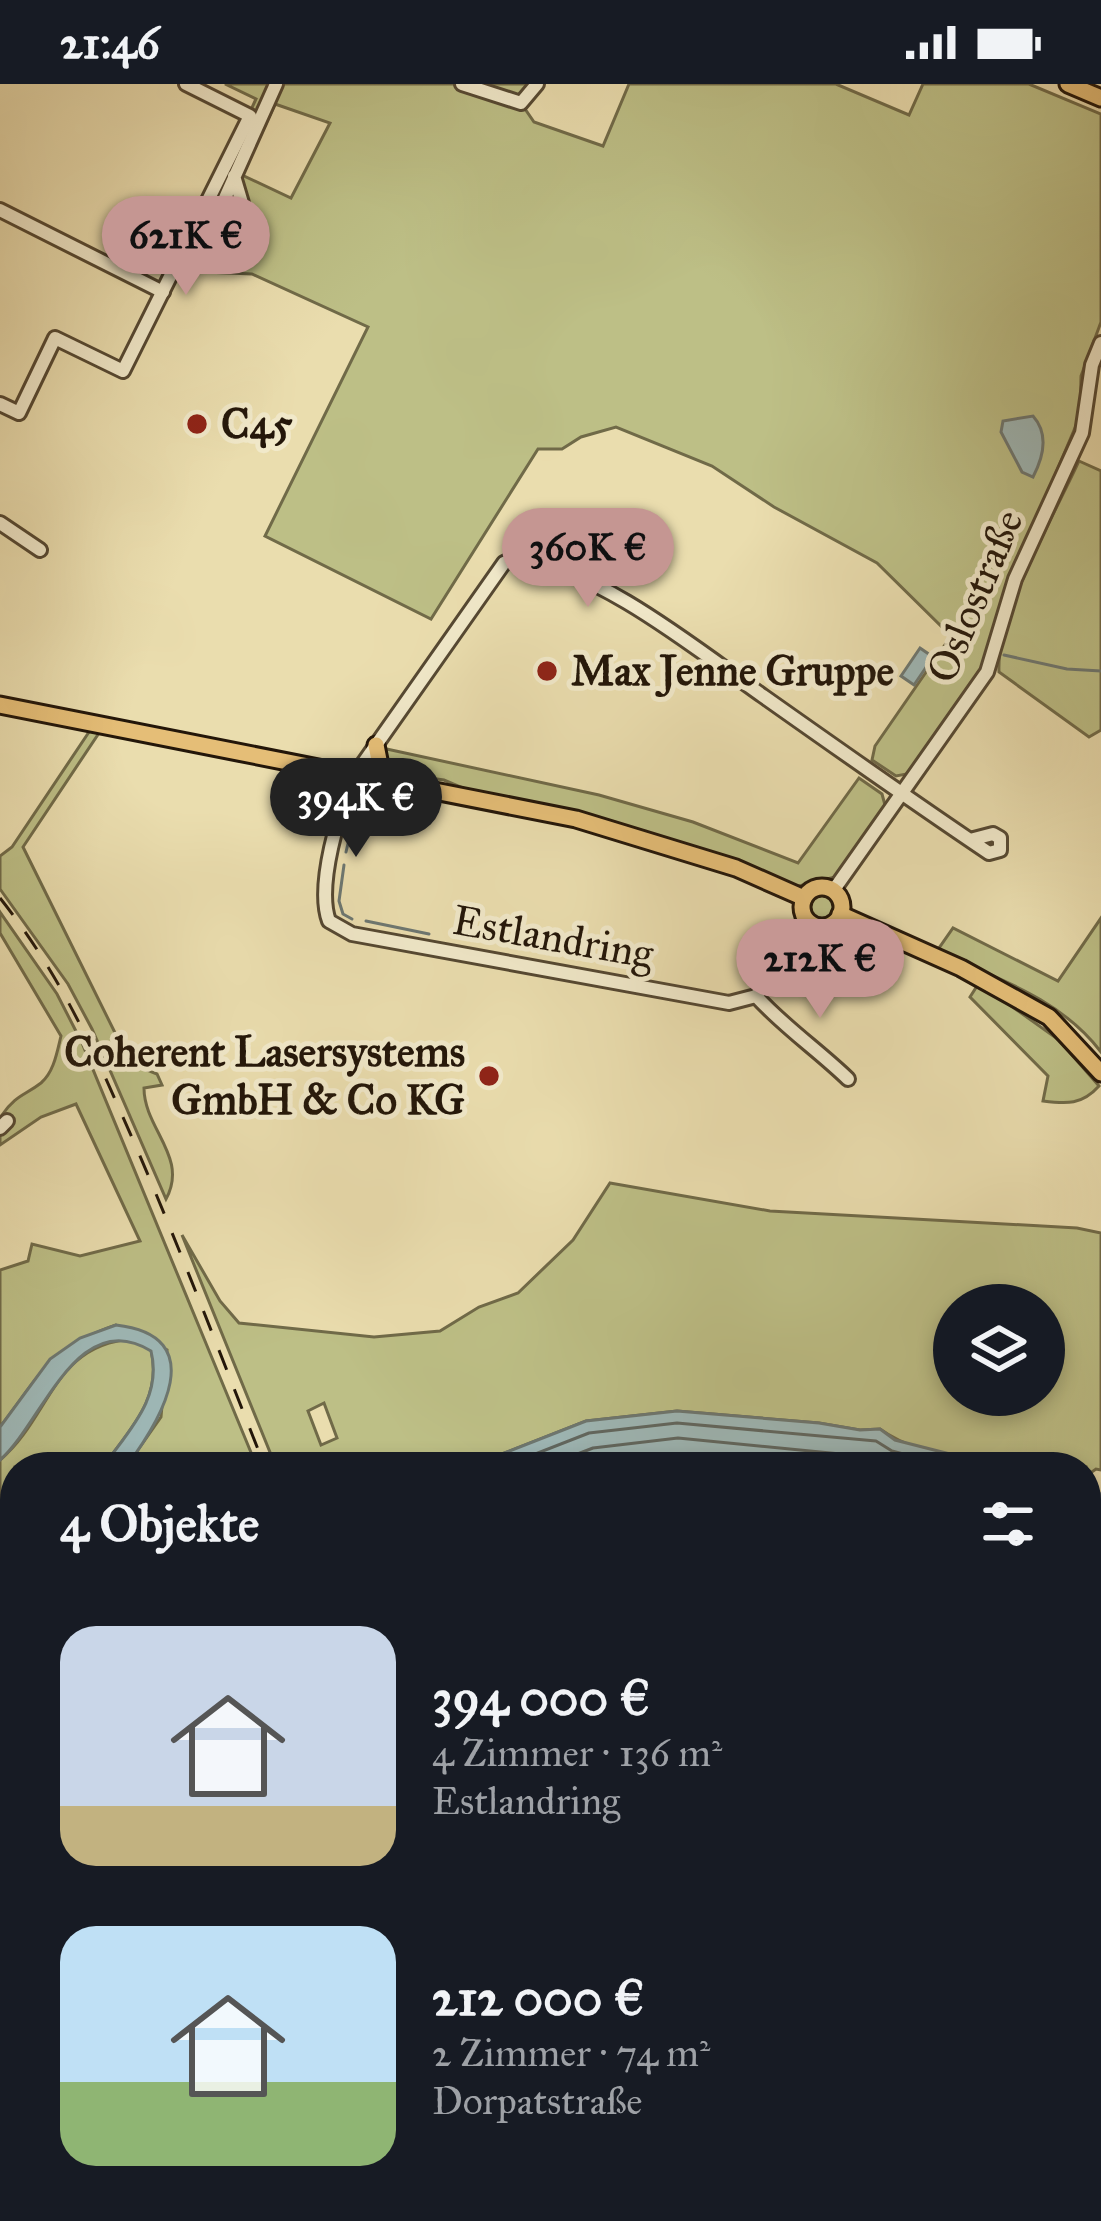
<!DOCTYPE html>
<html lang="de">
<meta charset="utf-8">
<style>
body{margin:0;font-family:"IM FELL Great Primer",serif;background:#20242c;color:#f1f3f6;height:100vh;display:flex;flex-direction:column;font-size:45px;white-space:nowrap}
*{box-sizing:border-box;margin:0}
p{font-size:39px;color:#9ea1a6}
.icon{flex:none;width:66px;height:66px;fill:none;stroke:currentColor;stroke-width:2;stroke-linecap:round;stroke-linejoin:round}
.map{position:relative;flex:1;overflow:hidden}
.details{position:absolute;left:0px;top:1368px;width:1101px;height:771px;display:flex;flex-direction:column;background:#171b24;border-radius:48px 48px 0 0;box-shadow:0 6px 18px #0003}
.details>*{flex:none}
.tools{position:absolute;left:933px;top:1200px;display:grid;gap:24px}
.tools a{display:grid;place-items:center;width:132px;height:132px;border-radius:50%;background:#171b24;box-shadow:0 6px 18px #0003;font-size:60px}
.price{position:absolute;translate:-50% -102px;padding:0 27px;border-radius:42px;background:#c59692;color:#111;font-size:39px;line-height:78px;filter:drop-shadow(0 3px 6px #0008)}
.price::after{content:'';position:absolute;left:50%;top:72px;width:36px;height:27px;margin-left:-18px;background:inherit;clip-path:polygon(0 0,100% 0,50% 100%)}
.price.selected{background:#222;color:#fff}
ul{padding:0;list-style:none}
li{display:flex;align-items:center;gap:36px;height:300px;padding:0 60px}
li span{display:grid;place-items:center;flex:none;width:336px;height:240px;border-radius:36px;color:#555}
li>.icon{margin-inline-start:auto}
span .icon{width:144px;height:144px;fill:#fffc;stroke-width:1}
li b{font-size:51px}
h2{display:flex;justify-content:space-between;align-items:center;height:144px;padding:0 60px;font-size:51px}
.status{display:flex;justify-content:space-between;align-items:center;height:84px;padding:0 60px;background:#171b24;direction:ltr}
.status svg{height:33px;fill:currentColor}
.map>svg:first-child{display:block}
.green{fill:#bdbf86;stroke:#706a48;stroke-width:3;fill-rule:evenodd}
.water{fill:#9eb8b7;stroke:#6d7771;stroke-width:3}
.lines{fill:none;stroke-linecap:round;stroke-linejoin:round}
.shore{stroke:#606760;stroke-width:3}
.stream{stroke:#6d7771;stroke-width:3}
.minor-casing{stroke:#554832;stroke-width:18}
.major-casing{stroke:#231609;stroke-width:21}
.minor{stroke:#f1e9ca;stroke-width:12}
.major{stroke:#e5be77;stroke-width:15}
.rail{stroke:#231609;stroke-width:3;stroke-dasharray:21 21;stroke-linecap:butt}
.poi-dot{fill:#8f2418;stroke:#f1e9ca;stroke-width:4.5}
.labels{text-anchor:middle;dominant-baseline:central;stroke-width:10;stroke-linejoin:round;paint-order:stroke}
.poi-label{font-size:42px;font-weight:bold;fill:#231609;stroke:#f1e9ca;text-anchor:start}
.street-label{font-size:42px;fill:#231609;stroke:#f1e9ca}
</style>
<div class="status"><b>21:46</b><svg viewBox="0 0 49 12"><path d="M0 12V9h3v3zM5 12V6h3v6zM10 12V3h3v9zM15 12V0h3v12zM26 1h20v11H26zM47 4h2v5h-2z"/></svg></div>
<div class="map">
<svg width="1101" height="2137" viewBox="0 0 1101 2137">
<rect width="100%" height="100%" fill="#eaddae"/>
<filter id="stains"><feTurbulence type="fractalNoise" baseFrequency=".00167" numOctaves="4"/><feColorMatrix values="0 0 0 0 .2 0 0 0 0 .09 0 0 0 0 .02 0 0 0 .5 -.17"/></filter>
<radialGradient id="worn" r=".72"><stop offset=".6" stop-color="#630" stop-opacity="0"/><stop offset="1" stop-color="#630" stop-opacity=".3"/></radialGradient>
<g class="green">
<path d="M225,0H537L521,19L534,38L603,62L629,0H836L909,31L923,0H1029L1101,30V238L1081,292L1080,332L1003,514L982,583L907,690L896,692L872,676L875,662L951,552L877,479L774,423L712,382L616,343L581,353L562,365H538L431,535L265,452L368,243L252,190L207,188L235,135L216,123L257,32L250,28L256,15ZM275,20L330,39L291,114L242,91Z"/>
<path d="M1079,377L1101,387V646L1089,653L999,588C996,531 1055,430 1079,377Z"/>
<path d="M91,645L101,646L23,763L130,979L157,990L162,1001L144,1004C144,1045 189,1073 166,1115L92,945L68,900L0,805V772L12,763Z"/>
<polygon points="382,664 599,711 693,738 798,779 859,694 882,710 885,721 835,793 795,803 630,743 465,705 444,696 393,689 387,685"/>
<circle cx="821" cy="823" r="15"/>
<path d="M0,828L57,910L82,959L257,1383H126L161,1333L167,1266L116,1241C49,1264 41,1290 0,1343V1186L28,1177L32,1160L80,1172L140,1157L76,1020L41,1033L0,1061V1050L11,1040L2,1031C16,1011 24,1012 41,999C54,988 57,968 61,952L0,849Z"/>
<path d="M1101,834V968C1060,914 996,894 937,867L953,844L1058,897Z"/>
<path d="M979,899L1059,956L1099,1002C1082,1021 1067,1020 1043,1017L1048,992L970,913Z"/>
<path d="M610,1099L770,1127L1077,1144L1101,1149V1386L1096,1385L1086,1392V1383C1027,1383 929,1381 880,1345L860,1346L819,1339L677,1327L586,1337L494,1373L451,1383H276L182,1151L220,1217L239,1239L374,1253L440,1247L479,1223L518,1209L573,1156ZM954,1221H1044V1311H954ZM324,1319L337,1354L321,1361L308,1327Z"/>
<path d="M133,1255L151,1266C163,1316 127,1348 103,1383H15V1543L0,1546V1376C51,1333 53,1260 133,1255Z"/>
<polygon points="1086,1477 1101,1482 1101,1885 1086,1886"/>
<polygon points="15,1591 15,1844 0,1846 0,1593"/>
<polygon points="79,2124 278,2124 282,2137 88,2137"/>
</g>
<g class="water">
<path d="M1033,332C1049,350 1043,374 1033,393L1022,388L1001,348L1003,337Z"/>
<polygon points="920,564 933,573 914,601 901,592"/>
<path d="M116,1241C212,1252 161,1336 126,1383H103C127,1348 163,1315 151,1267C77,1221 42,1340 0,1376V1343L50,1275L80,1254Z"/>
<polygon points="677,1327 819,1339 860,1346 880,1345 895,1356 1001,1383 755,1383 721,1379 451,1383 494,1373 586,1337"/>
<polygon points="1086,1405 1101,1410 1101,1455 1086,1450"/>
<polygon points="15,1543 15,1591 0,1593 0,1546"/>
</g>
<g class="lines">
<g class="shore">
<polyline points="502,1383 589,1349 677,1339 876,1357 892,1367 952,1383"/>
<polyline points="544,1383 593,1364 678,1354 871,1373 892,1383"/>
<polyline points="593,1383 678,1372 811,1383"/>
</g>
<g class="stream">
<polyline points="1004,571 1067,585 1101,587"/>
<polyline points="346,768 350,751"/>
<polyline points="344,781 339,817 343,830 352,835"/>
<polyline points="366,837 429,850"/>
</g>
<defs>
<g id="minor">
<polyline points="462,0 521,19 537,0"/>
<polyline points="234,92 242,119 236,129 227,127 223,119 225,114 276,0"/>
<polyline points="0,126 163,208"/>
<polyline points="0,320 19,329 55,254 123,287 250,32 186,0"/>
<polyline points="0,439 40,466"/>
<polyline points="833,807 987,588 1015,495 1082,349 1092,281 1101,259"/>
<path d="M809,839L756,912L729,919L352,850L329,837C316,802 339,725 355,691L504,479L517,473C600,487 695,564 763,612C838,665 913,718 989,769L1000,766V754L993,750L970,756"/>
<path d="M756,912C784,943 818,966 848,995"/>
<polyline points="0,1044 7,1037"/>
<polyline points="10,1860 15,1890"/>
<polyline points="367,2124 370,2137"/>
<polyline points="419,2137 470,2124"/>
</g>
<g id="major">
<polyline points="1068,0 1101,14"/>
<polyline points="0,621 576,735 736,784 804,814"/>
<polyline points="376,661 380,681 393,699"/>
<polyline points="318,687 334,701 340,724"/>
<circle cx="822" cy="823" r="20"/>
<polyline points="840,830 961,884 1049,933 1101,989"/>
</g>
</defs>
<use href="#minor" class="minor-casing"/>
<use href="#major" class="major-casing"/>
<use href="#minor" class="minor"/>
<use href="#major" class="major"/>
<g class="rail">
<path d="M0,814C64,895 96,972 137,1065C182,1170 223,1277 265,1383"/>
<polyline points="567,2124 573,2137"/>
</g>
</g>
<g class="poi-dot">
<circle cx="197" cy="340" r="12"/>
<circle cx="547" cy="587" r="12"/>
<circle cx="489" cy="992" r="12"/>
</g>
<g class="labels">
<g class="poi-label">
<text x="221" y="340">C45</text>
<text x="571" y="587">Max Jenne Gruppe</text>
<text x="465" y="968" text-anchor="end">Coherent Lasersystems<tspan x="465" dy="48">GmbH &amp; Co KG</tspan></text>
</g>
<g class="street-label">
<text transform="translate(975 512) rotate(-67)">Oslostraße</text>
<text transform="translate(553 853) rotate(10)">Estlandring</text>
</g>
</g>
<rect width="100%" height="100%" filter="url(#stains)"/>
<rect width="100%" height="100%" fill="url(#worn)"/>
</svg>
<div class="tools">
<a><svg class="icon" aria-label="layers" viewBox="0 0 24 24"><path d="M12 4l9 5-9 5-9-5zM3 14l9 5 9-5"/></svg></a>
</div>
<b class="price" style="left:186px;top:214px">621K €</b>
<b class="price" style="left:588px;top:526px">360K €</b>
<b class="price selected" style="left:356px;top:776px">394K €</b>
<b class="price" style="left:820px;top:937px">212K €</b>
<section class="details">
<h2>4 Objekte<svg class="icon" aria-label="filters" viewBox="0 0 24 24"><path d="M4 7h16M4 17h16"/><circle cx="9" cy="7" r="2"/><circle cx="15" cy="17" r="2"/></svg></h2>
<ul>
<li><span style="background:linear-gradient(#c9d6e8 75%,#c2b280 0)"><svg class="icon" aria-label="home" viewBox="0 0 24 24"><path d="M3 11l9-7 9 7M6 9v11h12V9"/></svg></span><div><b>394 000 €</b><p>4 Zimmer · 136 m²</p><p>Estlandring</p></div></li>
<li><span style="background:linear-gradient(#bfe0f5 65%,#8fb573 0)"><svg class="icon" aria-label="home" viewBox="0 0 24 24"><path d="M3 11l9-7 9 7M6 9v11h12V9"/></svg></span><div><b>212 000 €</b><p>2 Zimmer · 74 m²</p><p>Dorpatstraße</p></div></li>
</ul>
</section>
</div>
